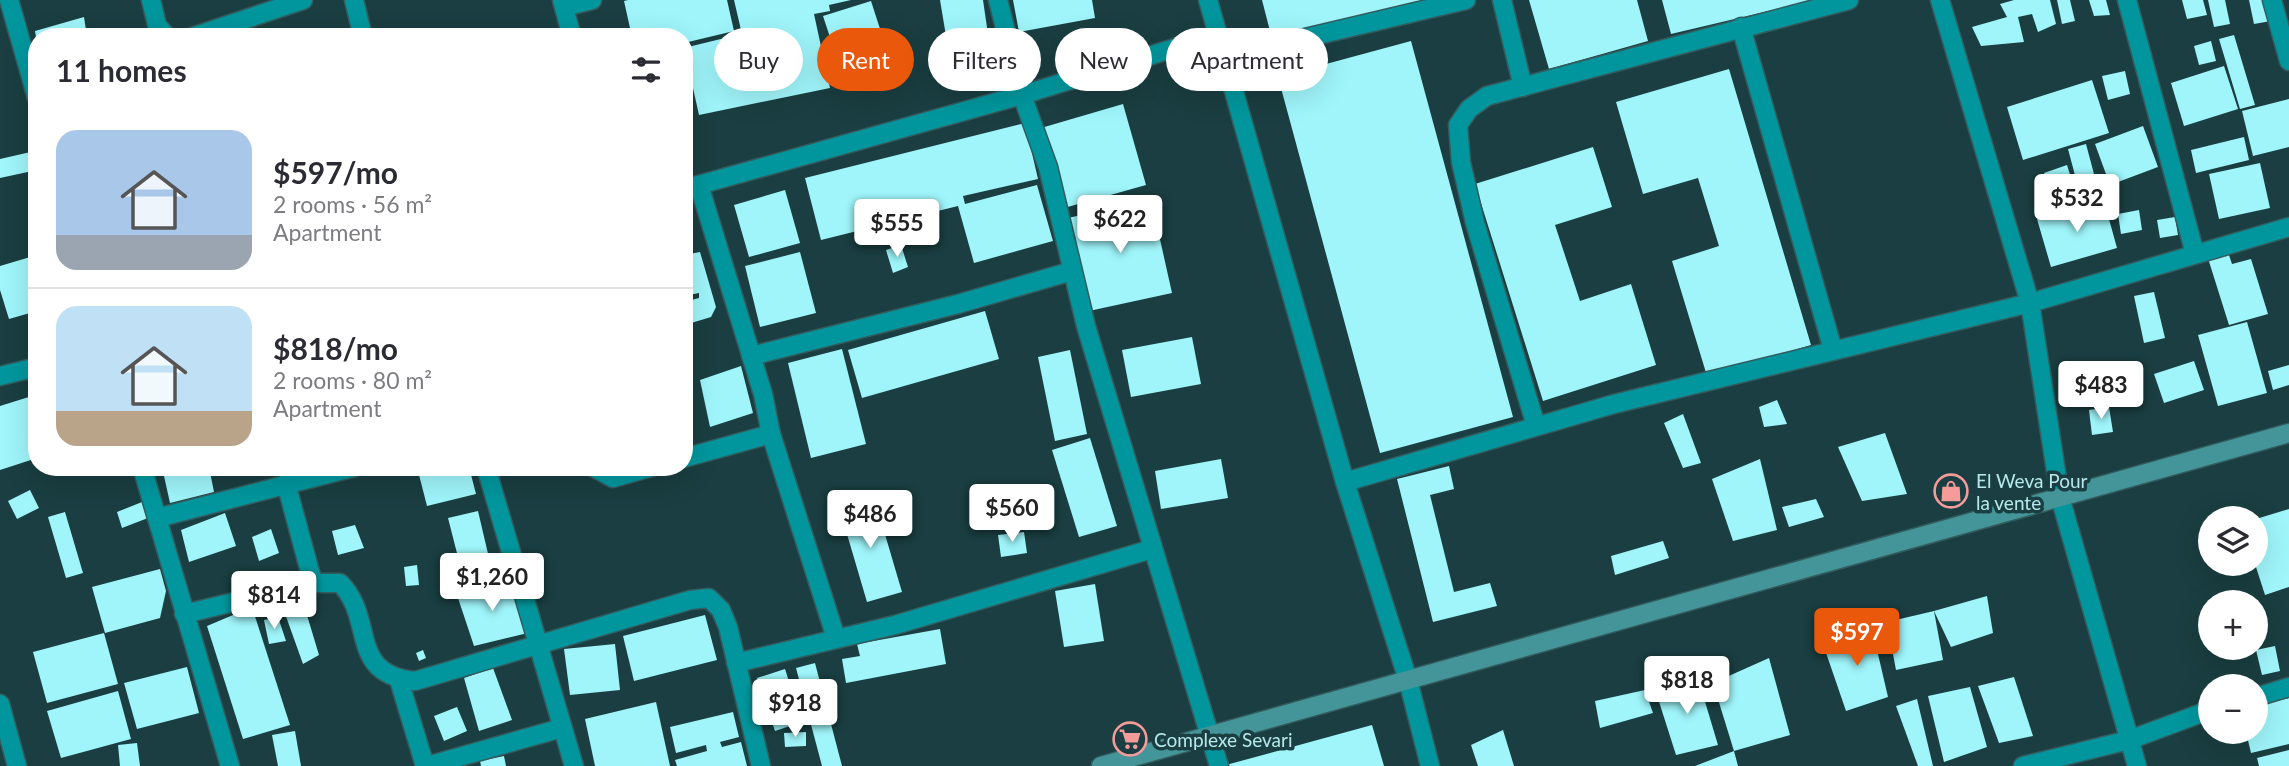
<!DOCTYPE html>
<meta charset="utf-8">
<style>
body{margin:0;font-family:Lato,sans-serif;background:#f7f7f7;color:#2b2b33;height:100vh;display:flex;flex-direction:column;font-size:26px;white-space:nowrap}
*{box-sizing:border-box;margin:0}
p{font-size:23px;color:#7c7c81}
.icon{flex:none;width:38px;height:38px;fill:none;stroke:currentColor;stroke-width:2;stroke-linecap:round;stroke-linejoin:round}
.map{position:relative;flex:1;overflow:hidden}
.side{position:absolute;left:28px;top:28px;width:665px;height:448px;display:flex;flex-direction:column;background:#fff;border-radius:28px;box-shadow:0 7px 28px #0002}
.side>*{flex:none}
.guide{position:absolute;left:714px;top:28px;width:665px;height:63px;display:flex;gap:14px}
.fabs{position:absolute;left:2198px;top:506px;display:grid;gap:14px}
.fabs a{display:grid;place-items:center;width:70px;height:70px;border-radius:50%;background:#fff;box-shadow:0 7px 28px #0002;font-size:35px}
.price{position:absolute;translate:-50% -60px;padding:0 16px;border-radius:7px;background:#fff;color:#222;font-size:23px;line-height:46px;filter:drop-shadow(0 2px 4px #0008)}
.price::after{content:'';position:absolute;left:50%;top:42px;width:21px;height:16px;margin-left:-10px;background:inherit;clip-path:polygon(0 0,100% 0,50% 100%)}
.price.active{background:#ea580c;color:#fff}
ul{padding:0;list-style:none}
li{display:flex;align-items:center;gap:21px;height:175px;padding:0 28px}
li+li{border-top:2px solid #e1e1e2}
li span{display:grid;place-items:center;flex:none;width:196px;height:140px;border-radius:21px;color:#555}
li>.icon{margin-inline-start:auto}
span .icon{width:84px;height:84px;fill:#fffc;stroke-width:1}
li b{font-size:30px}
h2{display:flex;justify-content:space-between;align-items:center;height:84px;padding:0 28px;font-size:30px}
.tag{padding:0 24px;border-radius:32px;background:#fff;box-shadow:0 7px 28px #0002;font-size:24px;line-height:63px}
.tag.active{background:#ea580c;color:#fff}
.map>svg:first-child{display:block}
.building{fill:#9ff5fa}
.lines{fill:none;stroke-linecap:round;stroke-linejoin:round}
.minor-casing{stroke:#335c5e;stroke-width:21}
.secondary-casing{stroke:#335c5e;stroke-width:21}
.minor{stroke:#01969d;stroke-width:18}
.secondary{stroke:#43959a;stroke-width:18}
.labels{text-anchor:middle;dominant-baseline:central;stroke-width:7;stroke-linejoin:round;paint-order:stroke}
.poi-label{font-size:19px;fill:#b5e8eb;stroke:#1a3e41;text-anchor:start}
</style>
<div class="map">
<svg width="2289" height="766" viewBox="0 0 2289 766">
<rect width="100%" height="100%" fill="#1a3e41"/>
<g class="building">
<polygon points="628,0 727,0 734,31 684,43 684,37 632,37 624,1"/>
<polygon points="734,0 851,0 829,5 830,11 814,14 830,88 699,115 684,48 733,36 738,55 733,32 741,30"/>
<polygon points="940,0 983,0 989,41 948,48"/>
<polygon points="1013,0 1092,0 1095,18 1019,32"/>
<polygon points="1262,0 1440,0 1273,43"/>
<polygon points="1529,0 1637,0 1648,41 1549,69"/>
<polygon points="1662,0 1811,0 1811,1 1671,34"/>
<polygon points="2014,0 2050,0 2056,24 2038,32 2032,14 2018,17 2024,42 1981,46 1972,27 2007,17 2000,4"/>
<polygon points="2057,0 2070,0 2075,21 2062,24"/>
<polygon points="2089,0 2106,0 2110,15 2094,16"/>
<polygon points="2182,0 2203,0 2207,15 2187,19"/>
<polygon points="2208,0 2225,0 2230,24 2214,27"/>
<polygon points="2249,0 2267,0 2271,21 2254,24"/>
<polygon points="871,1 893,69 845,83 823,16"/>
<polygon points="84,17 87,37 36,37 35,31"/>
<polygon points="2234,35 2255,105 2240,109 2219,39"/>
<polygon points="1411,41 1513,417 1380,453 1278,77"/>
<polygon points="2211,41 2216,61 2199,65 2194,46"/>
<polygon points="2224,66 2238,109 2184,126 2171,83"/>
<polygon points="1729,69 1811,345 1707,376 1672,261 1719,246 1698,178 1643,194 1616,102"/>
<polygon points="2125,71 2130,94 2108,100 2102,76"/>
<polygon points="2092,80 2109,133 2023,160 2007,107"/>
<polygon points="684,95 692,122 684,124"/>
<polygon points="2289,99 2289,147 2253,156 2242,111"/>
<polygon points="1123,104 1146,185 1064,208 1041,128"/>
<polygon points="1025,123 1038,179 963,196 965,204 1037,185 1053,241 974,263 958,206 821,240 805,178"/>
<polygon points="2143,126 2158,167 2110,185 2095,144"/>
<polygon points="2244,137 2249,160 2196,173 2191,150"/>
<polygon points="2086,144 2094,174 2076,179 2068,149"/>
<polygon points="1593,147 1612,207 1555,225 1580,301 1631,284 1656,365 1543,401 1475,184"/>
<polygon points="35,151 37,170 0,178 0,159"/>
<polygon points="2260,163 2270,208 2219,219 2209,174"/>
<polygon points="2067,165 2073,184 2050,192 2044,173"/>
<polygon points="785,190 800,243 749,257 734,205"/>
<polygon points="2074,191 2077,205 2053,211 2050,197"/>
<polygon points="1151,199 1172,293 1089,311 1068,218"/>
<polygon points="2104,201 2117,248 2051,267 2037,219"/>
<polygon points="2139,210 2142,230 2121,234 2118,214"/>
<polygon points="2175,217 2178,235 2160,238 2157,220"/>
<polygon points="901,245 908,267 893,273 886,250"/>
<polygon points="2226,246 2232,264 2251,259 2268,314 2229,325 2206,252"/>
<polygon points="700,252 716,307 711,317 688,324 684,302 699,298 699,293 684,296 684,255"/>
<polygon points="800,252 816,313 760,327 745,266"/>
<polygon points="37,255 37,311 9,319 0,290 0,266"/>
<polygon points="2154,292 2165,338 2144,343 2134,296"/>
<polygon points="985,311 999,359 862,398 848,350"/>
<polygon points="2247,322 2267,393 2218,406 2198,335"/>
<polygon points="1192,337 1201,384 1131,397 1122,350"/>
<polygon points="842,349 866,444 811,458 788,363"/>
<polygon points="1070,350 1087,434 1055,441 1038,357"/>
<polygon points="2194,361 2204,390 2164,403 2154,374"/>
<polygon points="2289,365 2289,385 2273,390 2268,371"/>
<polygon points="741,366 753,413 710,427 700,380"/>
<polygon points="32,396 37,410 37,458 0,470 0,406"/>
<polygon points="1777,400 1787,424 1764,427 1759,407"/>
<polygon points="2109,407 2113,432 2092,435 2089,410"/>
<polygon points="1683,414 1701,463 1683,468 1664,423"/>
<polygon points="1885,433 1907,494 1862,501 1838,447"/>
<polygon points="1090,438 1117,526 1079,537 1052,450"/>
<polygon points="1221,459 1228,498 1161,509 1155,471"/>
<polygon points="1760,459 1777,530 1733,541 1712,479"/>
<polygon points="1449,466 1454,489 1430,495 1454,592 1490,583 1497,606 1433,622 1397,479"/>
<polygon points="162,467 209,467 214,492 170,503"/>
<polygon points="417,467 469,467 476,494 427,506"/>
<polygon points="30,490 39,508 17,519 8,501"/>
<polygon points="874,497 902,592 867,602 839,507"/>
<polygon points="1816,499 1824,517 1789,527 1782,507"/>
<polygon points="142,502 148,518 122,528 117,512"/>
<polygon points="2289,509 2289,587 2265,595 2255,564 2256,519"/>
<polygon points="478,511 489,558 460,565 448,518"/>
<polygon points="65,512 83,573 66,578 48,517"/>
<polygon points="225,513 236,546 189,562 181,530"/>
<polygon points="355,525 364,548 338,555 332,531"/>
<polygon points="271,529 279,553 259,561 252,537"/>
<polygon points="1024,532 1027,553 1001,557 998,535"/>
<polygon points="1663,541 1669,558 1615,575 1611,556"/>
<polygon points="417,565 419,585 406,586 404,567"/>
<polygon points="160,569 166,591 160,618 105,633 92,587"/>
<polygon points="509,580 528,633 474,646 456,592"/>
<polygon points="1095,584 1104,641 1064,647 1055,591"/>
<polygon points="1987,596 1993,633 1951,647 1934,611"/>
<polygon points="303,602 319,655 303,664 283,608"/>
<polygon points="252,607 290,725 243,739 207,626"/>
<polygon points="1934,611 1943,660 1896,670 1887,622"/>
<polygon points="705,615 717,660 634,681 623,636"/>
<polygon points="278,617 286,641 269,644 264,620"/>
<polygon points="1871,624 1888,697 1846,711 1823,644"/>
<polygon points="940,629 946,664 846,683 842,659 860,656 857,644"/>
<polygon points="104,633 118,684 47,703 33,652"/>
<polygon points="615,644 620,690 570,695 564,649"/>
<polygon points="2275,646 2280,671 2262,675 2256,650"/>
<polygon points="423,650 426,658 419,661 416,653"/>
<polygon points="1769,658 1790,735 1734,751 1713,683"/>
<polygon points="815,663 842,766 822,766 796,668"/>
<polygon points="187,667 199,713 137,729 124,683"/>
<polygon points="493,668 512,720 479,731 464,678"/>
<polygon points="785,669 802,722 775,731 757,678"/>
<polygon points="1697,675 1718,745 1676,755 1655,689"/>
<polygon points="2014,677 2033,736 1999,743 1978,686"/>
<polygon points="1970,687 1987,747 1944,762 1928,696"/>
<polygon points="1645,690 1653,713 1600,728 1595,701"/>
<polygon points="118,691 131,739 61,758 47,711"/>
<polygon points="2289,698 2289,744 2251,753 2246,732 2256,732 2256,706"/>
<polygon points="1917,699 1933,766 1918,766 1896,706"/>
<polygon points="656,702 670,766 595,766 585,719"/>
<polygon points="457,707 467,731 444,741 434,716"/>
<polygon points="733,712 739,737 720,742 722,747 741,742 747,766 677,766 675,760 707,751 706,745 676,753 670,727"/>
<polygon points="1372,725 1384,766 1226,766 1226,765"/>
<polygon points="1503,730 1514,766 1478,766 1471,745"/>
<polygon points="295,731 301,766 278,766 272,735"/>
<polygon points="806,732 806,746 785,747 784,733"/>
<polygon points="137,743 140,766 120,766 118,745"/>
<polygon points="2289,750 2289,766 2259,766 2257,758"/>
<polygon points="1734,751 1738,766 1695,766"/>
<polygon points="504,756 506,766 481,766 480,761"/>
</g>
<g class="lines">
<defs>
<g id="minor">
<polyline points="9,0 37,98"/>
<polyline points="151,0 157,25 167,37"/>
<polyline points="354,0 363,37"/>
<polyline points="562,0 572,37"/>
<polyline points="998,0 1022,95 1048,167 1086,326 1219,766"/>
<polyline points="1208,0 1345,482 1408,680 1430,766"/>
<polyline points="1502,0 1523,87"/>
<polyline points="1940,0 2030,303 2060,497 2137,766"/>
<polyline points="2127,0 2195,254"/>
<polyline points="2272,0 2289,61"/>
<polyline points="564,7 592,0"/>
<polyline points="1741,27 1833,350"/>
<polyline points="192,37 303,0"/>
<polyline points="1225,57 1466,0"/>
<polyline points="684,189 1022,95 1217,35"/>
<polyline points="751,356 958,304 1072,271"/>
<polyline points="0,376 37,367"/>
<polyline points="1536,426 1475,223 1461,162 1458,125 1469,109 1487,96 1849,0"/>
<polyline points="771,434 836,638"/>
<polyline points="684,458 771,434 763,394 699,185"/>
<polyline points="142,467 230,766"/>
<polyline points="486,467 574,766"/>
<polyline points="593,467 613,478 652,467"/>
<polyline points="1345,482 1614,404 2030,303 2289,227"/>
<polyline points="286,483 313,583"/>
<polyline points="157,518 355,467"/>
<path d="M184,614L313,583H340C376,619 347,674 415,681L690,600L709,598L721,610L728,627L761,766"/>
<polyline points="736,663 895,625 1152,549"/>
<polyline points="399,680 425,766"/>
<polyline points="2256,697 2289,687"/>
<polyline points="0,704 17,766"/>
<polyline points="427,766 562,728"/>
<polyline points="2023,766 2129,740 2210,710"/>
</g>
<polyline id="secondary" points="1101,766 2289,433"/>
</defs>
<use href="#minor" class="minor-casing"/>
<use href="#secondary" class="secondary-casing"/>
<use href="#minor" class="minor"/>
<use href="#secondary" class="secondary"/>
</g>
<defs>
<symbol id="shop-ring" viewBox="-11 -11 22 22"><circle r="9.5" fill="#1a3e41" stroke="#f59b9a" stroke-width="1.5"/><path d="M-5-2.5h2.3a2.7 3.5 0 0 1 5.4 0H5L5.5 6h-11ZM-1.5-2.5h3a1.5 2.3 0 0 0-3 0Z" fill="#f59b9a"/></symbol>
<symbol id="supermarket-ring" viewBox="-11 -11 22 22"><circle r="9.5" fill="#1a3e41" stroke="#f59b9a" stroke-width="1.5"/><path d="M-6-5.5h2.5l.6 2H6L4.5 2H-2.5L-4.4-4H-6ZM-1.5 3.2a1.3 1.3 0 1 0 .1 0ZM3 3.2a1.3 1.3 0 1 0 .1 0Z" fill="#f59b9a"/></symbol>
</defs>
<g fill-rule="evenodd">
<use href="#shop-ring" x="1932" y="472" width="38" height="38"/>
<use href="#supermarket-ring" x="1111" y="720" width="38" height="38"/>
</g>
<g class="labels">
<g class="poi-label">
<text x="1976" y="480">El Weva Pour<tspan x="1976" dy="22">la vente</tspan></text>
<text x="1154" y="739">Complexe Sevari</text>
</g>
</g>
</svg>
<div class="fabs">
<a><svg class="icon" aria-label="layers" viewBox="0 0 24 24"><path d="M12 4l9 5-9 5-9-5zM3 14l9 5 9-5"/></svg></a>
<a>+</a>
<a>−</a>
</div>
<b class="price" style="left:2077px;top:234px">$532</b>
<b class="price" style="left:1120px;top:255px">$622</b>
<b class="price" style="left:897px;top:259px">$555</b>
<b class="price" style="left:2101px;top:421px">$483</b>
<b class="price" style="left:1012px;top:544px">$560</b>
<b class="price" style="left:870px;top:550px">$486</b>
<b class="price" style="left:492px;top:613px">$1,260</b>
<b class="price" style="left:274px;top:631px">$814</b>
<b class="price active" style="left:1857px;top:668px">$597</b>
<b class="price" style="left:1687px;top:716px">$818</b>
<b class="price" style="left:795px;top:739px">$918</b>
<div class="guide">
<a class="tag">Buy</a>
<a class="tag active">Rent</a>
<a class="tag">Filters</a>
<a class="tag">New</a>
<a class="tag">Apartment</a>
</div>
<section class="side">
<h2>11 homes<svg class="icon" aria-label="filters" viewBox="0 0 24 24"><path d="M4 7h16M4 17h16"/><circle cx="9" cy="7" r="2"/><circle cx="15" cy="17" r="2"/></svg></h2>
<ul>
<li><span style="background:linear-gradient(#a9c7e8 75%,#9aa5b1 0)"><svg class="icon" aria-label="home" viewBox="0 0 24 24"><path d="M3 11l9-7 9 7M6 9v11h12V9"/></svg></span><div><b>$597/mo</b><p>2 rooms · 56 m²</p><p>Apartment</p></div></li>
<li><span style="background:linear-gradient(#bfe0f5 75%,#b9a48a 0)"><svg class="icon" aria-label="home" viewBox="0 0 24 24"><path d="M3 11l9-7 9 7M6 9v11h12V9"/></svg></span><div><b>$818/mo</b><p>2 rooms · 80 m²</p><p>Apartment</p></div></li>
</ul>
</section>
</div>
